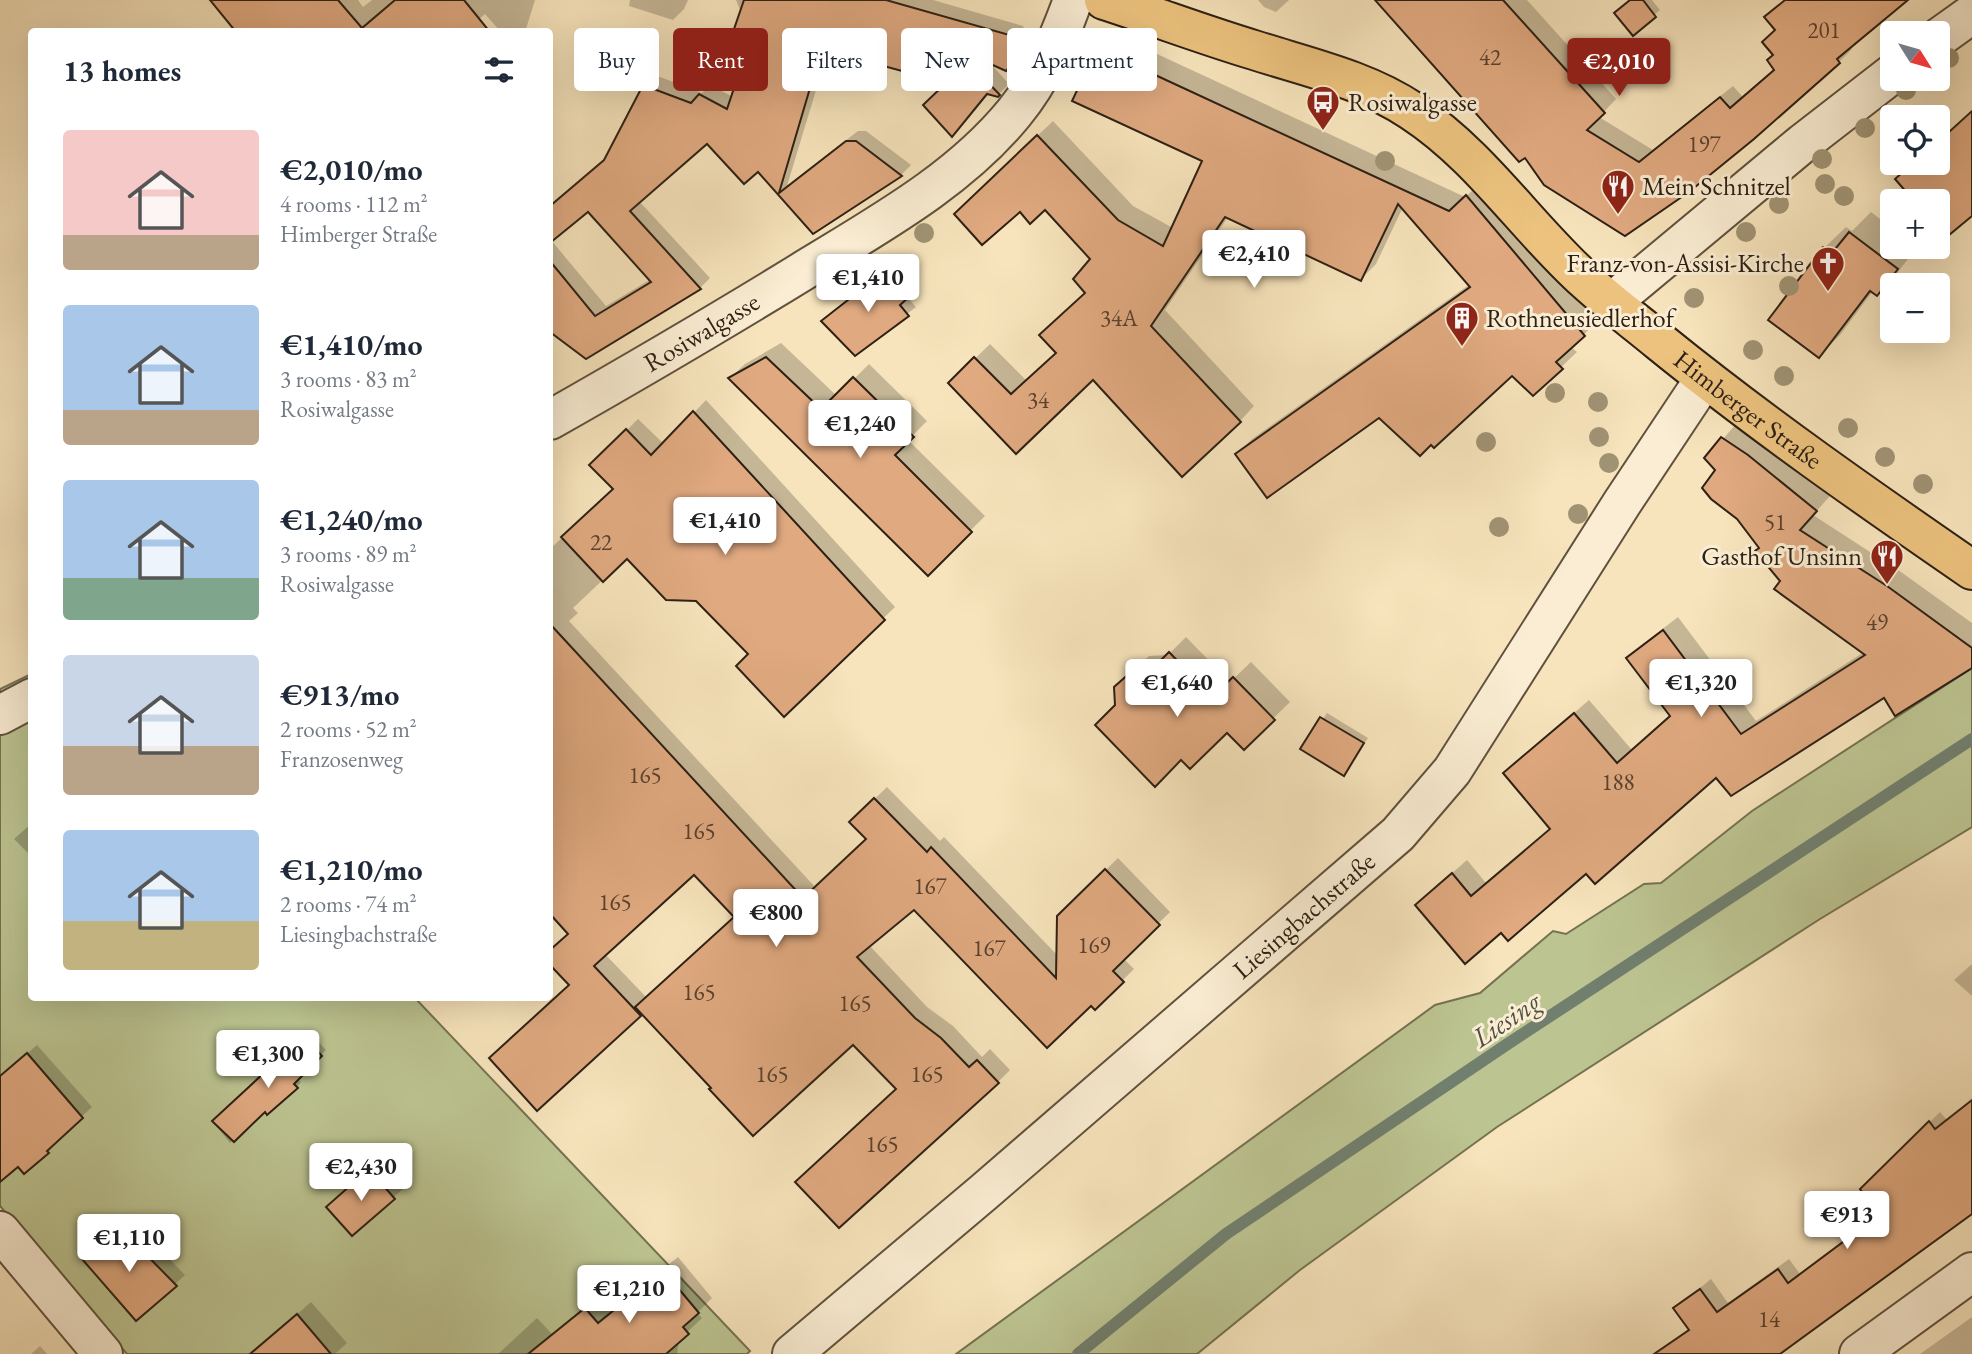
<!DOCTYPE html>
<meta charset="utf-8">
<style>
body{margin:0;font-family:"EB Garamond",serif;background:#f2f2f3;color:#1f2937;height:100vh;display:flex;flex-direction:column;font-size:26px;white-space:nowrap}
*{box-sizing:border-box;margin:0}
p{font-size:23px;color:#747a83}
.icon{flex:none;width:38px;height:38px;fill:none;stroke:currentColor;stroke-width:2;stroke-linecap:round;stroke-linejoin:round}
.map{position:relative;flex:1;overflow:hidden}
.panel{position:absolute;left:28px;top:28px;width:525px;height:973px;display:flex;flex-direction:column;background:#fff;border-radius:7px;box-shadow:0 7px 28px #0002}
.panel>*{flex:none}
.hud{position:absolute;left:574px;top:28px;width:665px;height:63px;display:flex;gap:14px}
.needle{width:46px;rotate:127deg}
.tools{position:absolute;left:1880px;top:21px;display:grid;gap:14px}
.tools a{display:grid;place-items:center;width:70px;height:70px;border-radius:7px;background:#fff;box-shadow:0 7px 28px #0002;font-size:35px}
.price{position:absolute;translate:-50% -60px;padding:0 16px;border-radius:7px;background:#fff;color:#222;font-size:23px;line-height:46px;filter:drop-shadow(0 2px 4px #0008)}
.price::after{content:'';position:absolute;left:50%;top:42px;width:21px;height:16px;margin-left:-10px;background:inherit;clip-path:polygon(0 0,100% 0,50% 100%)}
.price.on{background:#8f2418;color:#fff}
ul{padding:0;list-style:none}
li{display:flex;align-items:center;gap:21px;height:175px;padding:0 35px}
li span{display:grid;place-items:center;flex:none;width:196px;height:140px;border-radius:7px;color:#555}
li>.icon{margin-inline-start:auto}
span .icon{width:84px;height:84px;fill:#fffc;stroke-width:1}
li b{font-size:30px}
h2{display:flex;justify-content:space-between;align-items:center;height:84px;padding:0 35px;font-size:30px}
.pill{padding:0 24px;border-radius:7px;background:#fff;box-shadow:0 7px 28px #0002;font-size:24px;line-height:63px}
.pill.on{background:#8f2418;color:#fff}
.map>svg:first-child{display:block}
.green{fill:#bcc491;stroke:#747252;stroke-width:2}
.shadow{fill:#0003;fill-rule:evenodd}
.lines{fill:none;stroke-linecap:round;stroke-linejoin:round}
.stream{stroke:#717f6e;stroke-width:12}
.building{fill:#e0a980;stroke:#2d2014;stroke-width:2}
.minor-casing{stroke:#60513e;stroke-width:42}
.major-casing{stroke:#2d2014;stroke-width:42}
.minor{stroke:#faedd3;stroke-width:38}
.major{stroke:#ecc27e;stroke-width:38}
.tree{fill:#a09374}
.labels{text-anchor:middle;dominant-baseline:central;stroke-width:6;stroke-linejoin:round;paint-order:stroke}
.number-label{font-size:23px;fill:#5a422f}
.poi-label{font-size:26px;fill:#2d2014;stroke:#faedd3;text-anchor:start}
.street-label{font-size:26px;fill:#2d2014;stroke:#faedd3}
.water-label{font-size:28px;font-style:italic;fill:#4f5041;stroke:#faedd3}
</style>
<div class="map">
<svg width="1972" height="1354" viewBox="0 0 1972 1354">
<rect width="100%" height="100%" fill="#f7e4bc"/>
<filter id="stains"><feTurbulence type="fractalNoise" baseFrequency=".00286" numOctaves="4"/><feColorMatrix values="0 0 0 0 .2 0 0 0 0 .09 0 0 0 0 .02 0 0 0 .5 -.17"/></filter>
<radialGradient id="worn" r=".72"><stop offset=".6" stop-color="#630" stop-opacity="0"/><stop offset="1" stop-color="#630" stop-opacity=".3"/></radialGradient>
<g class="green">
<polygon points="1972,668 1972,827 1820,919 1497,1127 1300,1270 1197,1354 956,1354 1435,1005 1480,993 1553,931 1566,934 1644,884 1661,883 1752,811"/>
<polygon points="31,674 32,998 415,998 750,1351 747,1354 127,1354 0,1206 0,689"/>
</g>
<g class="shadow">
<polygon points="219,0 358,0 363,7 372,0 535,0 525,32 501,32 485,14 464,32 257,32"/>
<polygon points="630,0 688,0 684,9 673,20 629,6"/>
<path d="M736,0H933L1023,26L1029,43L1016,59L988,61L1009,84L998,95L988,93L962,125L949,82L862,58H839L835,68L825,78L820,77L787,186L858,131H866L911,165L901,175L813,231L758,170L707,142L639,201L710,278L700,288L563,340L550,323V206L607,158L645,86L655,75L702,93L710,85L733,97L752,39ZM588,209L651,279L606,306L551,240Z"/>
<polygon points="1258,0 1289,0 1276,12 1264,7"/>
<polygon points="1378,0 1527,0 1616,99 1599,117 1653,150 1733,86 1743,97 1775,69 1777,29 1767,17 1784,0 1905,0 1850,47 1852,49 1839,62 1688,191 1525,156"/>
<polygon points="1632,0 1652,0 1660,10 1633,33"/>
<polygon points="1114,34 1465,197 1482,182 1599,320 1571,347 1577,352 1533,394 1512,373 1379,416 1237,454 1252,439 1470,284 1403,207 1376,264 1361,279 1228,217 1165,310 1254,406 1240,421 1093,378 1016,452 950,383 990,344 1027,381 1058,352 1087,292 1092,259 1045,207 1020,210 971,199 1053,121 1133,206 1173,228 1204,160 1099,49"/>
<polygon points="1871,212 1892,228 1892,247 1917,247 1898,272 1877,294 1873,291 1840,335 1819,356 1770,319 1824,248 1846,227 1852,231"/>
<polygon points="893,265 916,288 907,297 916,307 855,354 830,314"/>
<polygon points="781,343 837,396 869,364 927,421 908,440 985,516 928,573 730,378 745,364"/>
<path d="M706,400L895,607L784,715L750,654L697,599L627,557L573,608L578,613L569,621L816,888L868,839L851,822L887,787L940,841L944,837L1058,956L1059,916L1118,858L1170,912L1123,958L1134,969L1095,1008L914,908L869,945L927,1007L953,1026L982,1057L990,1049L1010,1070L998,1082L898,1089L853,1043L713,1088L643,1012L537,1108L571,985L550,963V952L570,933L550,911V759L572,738L550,714V546L551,548L615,488L592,465L638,419L664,444ZM694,872L736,917L647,998L605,954Z"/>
<polygon points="1737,423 1830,496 1813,515 1901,572 1972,623 1972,666 1885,696 1717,775 1502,930 1432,891 1467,860 1486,883 1552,828 1505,773 1589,700 1632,750 1672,715 1629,658 1643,644 1678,617 1756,721 1864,652 1783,581 1760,547 1718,470 1706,458"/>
<polygon points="1186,637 1230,682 1251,662 1290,702 1244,747 1228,730 1117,705 1116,688 1133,671 1149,656 1168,655"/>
<polygon points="1327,713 1368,738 1344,774 1303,749"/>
<polygon points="32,823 32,857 14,839"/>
<polygon points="1972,964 1972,996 1954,980"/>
<polygon points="310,1033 326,1050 297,1078 301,1082 297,1087 265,1109 230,1143 213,1122"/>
<polygon points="37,1045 92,1107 55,1141 57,1142 48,1152 18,1165 0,1157 0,1077"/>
<polygon points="1972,1100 1972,1213 1780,1354 1654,1354 1690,1328 1676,1308 1711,1279 1728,1303 1789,1259 1800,1274 1880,1213 1862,1189 1940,1112 1947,1120"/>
<polygon points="381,1159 405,1187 352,1234 340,1196"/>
<polygon points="130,1219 185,1275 136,1319 94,1250"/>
<polygon points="678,1257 712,1298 697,1313 702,1318 679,1340 677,1354 498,1354 537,1318 552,1334 601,1295 613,1310"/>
<polygon points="311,1302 347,1343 335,1354 252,1354"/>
<polygon points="1972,1317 1972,1354 1920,1354"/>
<polygon points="40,1346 47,1354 31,1354"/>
</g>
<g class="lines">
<polyline class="stream" points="1078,1354 1226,1234 1509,1043 1972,739"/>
</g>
<g class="building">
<polygon points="210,0 338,0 362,28 395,0 464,0 490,32 236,32"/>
<polygon points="744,0 886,0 1013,36 1020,55 1006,71 955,48 1000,95 998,97 987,94 952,137 923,105 946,83 862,60 855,65 833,58 825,80 813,78 779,193 846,141 856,141 902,176 813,234 758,172 744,184 707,144 630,211 701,289 586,359 550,332 550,261 595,316 651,282 588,212 550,243 550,206 604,160 643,85 691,103 699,94 727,109 750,40 733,32"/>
<polygon points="1375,0 1503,0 1605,113 1587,130 1639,162 1720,97 1730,108 1774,70 1767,60 1773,55 1762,42 1775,30 1764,17 1785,0 1908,0 1837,59 1840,63 1754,139 1689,192 1625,236 1544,185 1525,158 1519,162"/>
<polygon points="1630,0 1643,0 1656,17 1633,36 1614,13"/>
<polygon points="1097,48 1449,211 1466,195 1585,336 1556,362 1563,369 1533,396 1512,376 1434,448 1431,445 1420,456 1379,418 1267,498 1235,454 1470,287 1398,204 1361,281 1225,217 1151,326 1241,422 1182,477 1093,380 1016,454 948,383 974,357 1011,394 1056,353 1039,335 1085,293 1073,279 1090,259 1045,210 1030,224 1020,212 982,245 954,214 1037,135 1118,220 1163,246 1202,161 1072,101"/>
<polygon points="1972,111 1972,216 1937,245 1937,201 1914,201 1895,179 1913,163 1937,163 1937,143"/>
<polygon points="1849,232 1898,269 1877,296 1870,291 1819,358 1768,320 1823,247 1832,253"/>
<polygon points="885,271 909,297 900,305 909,316 855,356 821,321"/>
<polygon points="766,357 821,409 853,377 914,437 895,455 972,532 928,576 728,378"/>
<polygon points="693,411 885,620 784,717 736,666 748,654 696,601 666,600 627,559 603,582 561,537 613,489 589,465 626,429 651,455"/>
<polygon points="1721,437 1748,455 1817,511 1800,530 1887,586 1972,648 1972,668 1895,716 1884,698 1731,796 1716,778 1595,884 1586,874 1508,941 1501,933 1465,964 1415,905 1452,873 1471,896 1550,829 1503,773 1574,713 1617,763 1670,716 1626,658 1663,630 1741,734 1865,655 1774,589 1780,581 1755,551 1759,548 1737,519 1711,499 1702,488 1715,470 1704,458"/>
<polygon points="550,624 803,898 866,839 849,822 874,798 927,852 931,847 1056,978 1057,916 1105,869 1160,925 1113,971 1124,982 1095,1010 1091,1006 1047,1048 914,910 857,957 915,1018 941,1038 969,1067 977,1060 999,1083 839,1228 795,1182 896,1089 853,1045 753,1136 709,1089 711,1088 635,1007 734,917 694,875 594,966 641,1016 537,1111 489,1058 569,985 550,965 550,950 568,934 550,914"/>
<polygon points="1169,652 1212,697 1233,677 1275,720 1244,750 1227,733 1190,769 1181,760 1155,787 1095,725 1115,705 1114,687 1131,672 1150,671"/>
<polygon points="1320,717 1364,743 1344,776 1300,749"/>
<polygon points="304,1036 322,1056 294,1084 298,1088 267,1115 265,1112 234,1142 212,1121"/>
<polygon points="27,1053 83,1118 47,1151 49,1153 24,1174 18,1167 0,1182 0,1076"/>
<polygon points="1972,1100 1972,1214 1780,1354 1654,1354 1689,1330 1673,1308 1700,1289 1717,1312 1778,1269 1788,1283 1879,1215 1860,1189 1929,1121 1935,1129"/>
<polygon points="369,1169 395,1199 352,1236 326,1207"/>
<polygon points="119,1227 177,1286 136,1321 82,1259"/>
<polygon points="663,1270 699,1313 683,1327 689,1334 666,1354 528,1354 585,1308 598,1323"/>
<polygon points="297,1314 331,1354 250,1354"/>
</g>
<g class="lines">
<defs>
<g id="minor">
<polyline points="1937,39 1972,14"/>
<polyline points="1612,302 1803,143 1892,74"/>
<path id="s1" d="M550,420C638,370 725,319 811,266C883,222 960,179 1014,113C1042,79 1058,41 1073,0"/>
<polyline points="0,715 32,698"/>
<polyline points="0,1231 103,1354"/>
<path id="s2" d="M792,1354L984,1192L1398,834L1452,771L1622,503L1705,378"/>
<polyline points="1859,1354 1972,1272"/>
</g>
<g id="major">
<path id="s3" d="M1104,0C1154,16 1204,35 1254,50C1307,67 1366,80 1412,111C1481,156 1526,227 1586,281C1610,303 1636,322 1660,342C1760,423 1866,497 1972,570"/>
</g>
</defs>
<use href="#minor" class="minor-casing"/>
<use href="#major" class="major-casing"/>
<use href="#minor" class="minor"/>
<use href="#major" class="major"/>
</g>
<g class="tree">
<circle cx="1949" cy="58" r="10"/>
<circle cx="1906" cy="90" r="10"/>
<circle cx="1865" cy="128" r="10"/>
<circle cx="1822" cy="159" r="10"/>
<circle cx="1385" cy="161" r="10"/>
<circle cx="1825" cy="184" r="10"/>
<circle cx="1844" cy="196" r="10"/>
<circle cx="1779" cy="204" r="10"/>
<circle cx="1746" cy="232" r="10"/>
<circle cx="924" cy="233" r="10"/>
<circle cx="1789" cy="286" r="10"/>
<circle cx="1694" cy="298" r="10"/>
<circle cx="1753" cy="350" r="10"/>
<circle cx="1784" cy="376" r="10"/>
<circle cx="1555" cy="393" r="10"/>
<circle cx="1598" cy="402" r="10"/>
<circle cx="1848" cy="428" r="10"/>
<circle cx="1599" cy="437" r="10"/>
<circle cx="1486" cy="442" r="10"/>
<circle cx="1885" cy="457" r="10"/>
<circle cx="1609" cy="463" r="10"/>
<circle cx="1923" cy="484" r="10"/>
<circle cx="1578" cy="514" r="10"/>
<circle cx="1499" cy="527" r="10"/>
</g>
<defs>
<symbol id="bus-pin" viewBox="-11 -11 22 30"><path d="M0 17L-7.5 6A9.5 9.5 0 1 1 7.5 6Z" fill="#8f2418" stroke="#faedd3"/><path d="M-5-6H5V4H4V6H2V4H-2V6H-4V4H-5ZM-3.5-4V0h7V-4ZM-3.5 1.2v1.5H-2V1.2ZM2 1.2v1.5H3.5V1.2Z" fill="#fff"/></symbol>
<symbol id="restaurant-pin" viewBox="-11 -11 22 30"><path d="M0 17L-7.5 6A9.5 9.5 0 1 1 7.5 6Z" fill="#8f2418" stroke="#faedd3"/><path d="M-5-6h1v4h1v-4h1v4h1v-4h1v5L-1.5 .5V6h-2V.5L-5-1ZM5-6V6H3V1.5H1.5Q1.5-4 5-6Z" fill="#fff"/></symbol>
<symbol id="church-pin" viewBox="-11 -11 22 30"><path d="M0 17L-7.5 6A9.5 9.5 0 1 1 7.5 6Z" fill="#8f2418" stroke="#faedd3"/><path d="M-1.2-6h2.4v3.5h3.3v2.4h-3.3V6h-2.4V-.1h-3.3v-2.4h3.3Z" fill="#fff"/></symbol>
<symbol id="building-pin" viewBox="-11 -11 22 30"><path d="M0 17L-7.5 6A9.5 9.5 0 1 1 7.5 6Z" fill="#8f2418" stroke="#faedd3"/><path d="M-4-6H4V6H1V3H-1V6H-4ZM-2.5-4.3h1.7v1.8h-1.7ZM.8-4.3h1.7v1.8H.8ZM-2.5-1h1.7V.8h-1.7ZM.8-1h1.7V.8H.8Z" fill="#fff"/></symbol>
</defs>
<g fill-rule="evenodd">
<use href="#bus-pin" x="1304" y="83" width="38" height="52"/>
<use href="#restaurant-pin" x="1599" y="167" width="38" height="52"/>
<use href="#church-pin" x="1809" y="244" width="38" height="52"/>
<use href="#building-pin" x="1443" y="299" width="38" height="52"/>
<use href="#restaurant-pin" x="1868" y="537" width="38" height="52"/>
</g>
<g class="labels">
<g class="number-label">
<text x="1824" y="30">201</text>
<text x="1490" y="57">42</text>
<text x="1704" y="144">197</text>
<text x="1119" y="318">34A</text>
<text x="1038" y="400">34</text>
<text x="1775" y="522">51</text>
<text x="601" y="542">22</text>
<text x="1877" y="622">49</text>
<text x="645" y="775">165</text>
<text x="1618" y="782">188</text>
<text x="699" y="831">165</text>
<text x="930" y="886">167</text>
<text x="615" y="902">165</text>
<text x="1094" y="945">169</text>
<text x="989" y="948">167</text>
<text x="699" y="992">165</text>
<text x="855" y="1003">165</text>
<text x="772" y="1074">165</text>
<text x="927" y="1074">165</text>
<text x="882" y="1144">165</text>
<text x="1769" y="1319">14</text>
</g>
<g class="poi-label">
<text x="1348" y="102">Rosiwalgasse</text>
<text x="1642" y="186">Mein Schnitzel</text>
<text x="1804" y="263" text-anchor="end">Franz-von-Assisi-Kirche</text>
<text x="1486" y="318">Rothneusiedlerhof</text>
<text x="1862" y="556" text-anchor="end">Gasthof Unsinn</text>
</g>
<g class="street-label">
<text stroke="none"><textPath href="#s1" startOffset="175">Rosiwalgasse</textPath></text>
<text stroke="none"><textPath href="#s3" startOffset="779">Himberger Straße</textPath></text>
<text stroke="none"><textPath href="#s2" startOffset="674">Liesingbachstraße</textPath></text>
</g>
<g class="water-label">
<text transform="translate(1506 1019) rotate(-34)">Liesing</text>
</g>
</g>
<rect width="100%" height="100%" filter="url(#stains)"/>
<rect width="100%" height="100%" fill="url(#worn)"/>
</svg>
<div class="tools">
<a><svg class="needle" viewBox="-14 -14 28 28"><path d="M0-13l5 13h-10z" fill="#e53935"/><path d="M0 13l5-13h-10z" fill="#747a83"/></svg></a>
<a><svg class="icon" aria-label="locate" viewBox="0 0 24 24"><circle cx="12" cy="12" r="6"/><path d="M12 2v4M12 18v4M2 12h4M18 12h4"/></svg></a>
<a>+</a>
<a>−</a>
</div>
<b class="price on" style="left:1619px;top:98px">€2,010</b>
<b class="price" style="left:1254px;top:290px">€2,410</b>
<b class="price" style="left:868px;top:314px">€1,410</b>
<b class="price" style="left:860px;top:460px">€1,240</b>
<b class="price" style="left:725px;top:557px">€1,410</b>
<b class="price" style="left:1177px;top:719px">€1,640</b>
<b class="price" style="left:1701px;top:719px">€1,320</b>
<b class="price" style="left:776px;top:949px">€800</b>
<b class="price" style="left:268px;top:1090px">€1,300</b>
<b class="price" style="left:361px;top:1203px">€2,430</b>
<b class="price" style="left:1847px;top:1251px">€913</b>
<b class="price" style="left:129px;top:1274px">€1,110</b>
<b class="price" style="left:629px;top:1325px">€1,210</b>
<div class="hud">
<a class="pill">Buy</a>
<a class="pill on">Rent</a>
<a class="pill">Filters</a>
<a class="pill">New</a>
<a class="pill">Apartment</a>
</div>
<section class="panel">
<h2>13 homes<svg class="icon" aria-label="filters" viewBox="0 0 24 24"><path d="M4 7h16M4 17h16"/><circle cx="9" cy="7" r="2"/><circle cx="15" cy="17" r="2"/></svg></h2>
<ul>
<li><span style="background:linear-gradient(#f6c9c9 75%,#b9a48a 0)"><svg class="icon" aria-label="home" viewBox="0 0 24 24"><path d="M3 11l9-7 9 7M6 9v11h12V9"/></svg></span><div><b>€2,010/mo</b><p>4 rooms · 112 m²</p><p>Himberger Straße</p></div></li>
<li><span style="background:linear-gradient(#a9c7e8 75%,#b9a48a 0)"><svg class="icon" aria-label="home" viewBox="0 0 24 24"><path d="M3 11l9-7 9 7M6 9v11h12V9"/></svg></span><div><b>€1,410/mo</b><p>3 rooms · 83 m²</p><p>Rosiwalgasse</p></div></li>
<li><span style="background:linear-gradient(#a9c7e8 70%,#7fa58c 0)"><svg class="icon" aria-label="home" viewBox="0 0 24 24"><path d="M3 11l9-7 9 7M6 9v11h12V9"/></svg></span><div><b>€1,240/mo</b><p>3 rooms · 89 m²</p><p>Rosiwalgasse</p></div></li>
<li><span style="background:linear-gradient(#c9d6e8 65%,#b9a48a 0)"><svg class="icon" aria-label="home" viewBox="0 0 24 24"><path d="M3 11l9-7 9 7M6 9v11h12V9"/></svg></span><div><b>€913/mo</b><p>2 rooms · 52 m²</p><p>Franzosenweg</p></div></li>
<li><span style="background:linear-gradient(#a9c7e8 65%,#c2b280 0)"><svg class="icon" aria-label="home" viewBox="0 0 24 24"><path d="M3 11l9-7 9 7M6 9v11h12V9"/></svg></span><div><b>€1,210/mo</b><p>2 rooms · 74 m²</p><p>Liesingbachstraße</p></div></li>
</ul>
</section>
</div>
